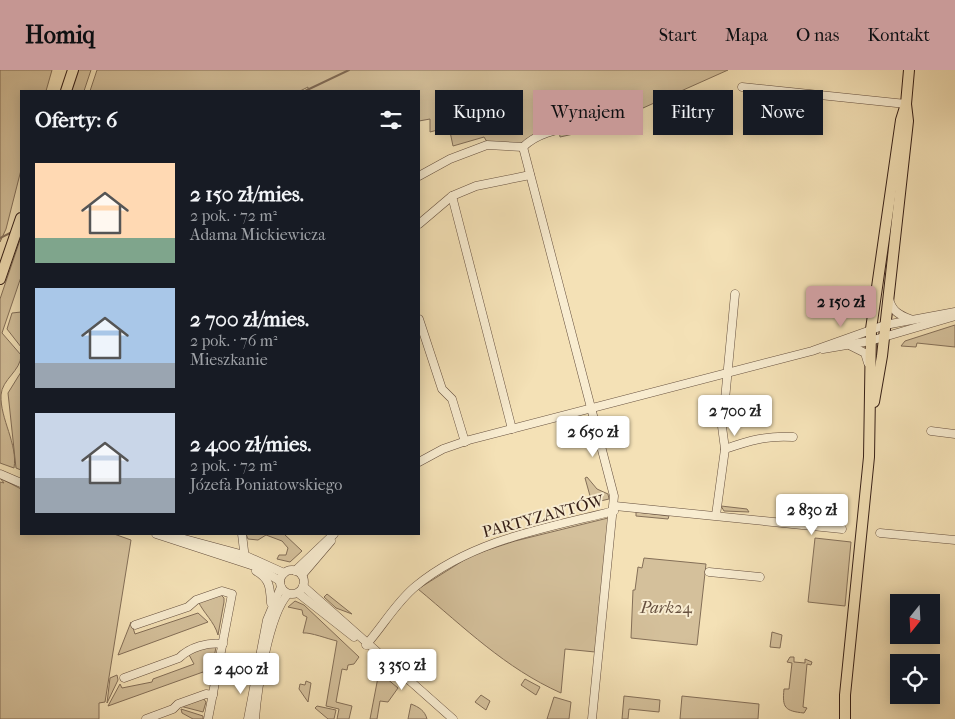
<!DOCTYPE html>
<html lang="pl">
<meta charset="utf-8">
<style>
body{margin:0;font-family:"IM FELL French Canon",serif;background:#20242c;color:#f1f3f6;height:100vh;display:flex;flex-direction:column;font-size:19px;white-space:nowrap}
*{box-sizing:border-box;margin:0}
p{font-size:16px;color:#9ea1a6}
.icon{flex:none;width:28px;height:28px;fill:none;stroke:currentColor;stroke-width:2;stroke-linecap:round;stroke-linejoin:round}
.map{position:relative;flex:1;overflow:hidden}
.sheet{position:absolute;left:20px;top:20px;width:400px;height:445px;display:flex;flex-direction:column;background:#171b24;border-radius:0px;box-shadow:0 2px 12px #0003}
.sheet>*{flex:none}
.top-card{position:absolute;left:435px;top:20px;width:445px;height:45px;display:flex;gap:10px}
.needle{width:32px;rotate:198deg}
.tools{position:absolute;left:890px;top:524px;display:grid;gap:10px}
.tools a{display:grid;place-items:center;width:50px;height:50px;border-radius:0px;background:#171b24;box-shadow:0 2px 12px #0003;font-size:25px}
.price{position:absolute;translate:-50% -42px;padding:0 11px;border-radius:5px;background:#fff;color:#222;font-size:16px;line-height:32px;filter:drop-shadow(0 1px 2px #0008)}
.price::after{content:'';position:absolute;left:50%;top:30px;width:15px;height:11px;margin-left:-8px;background:inherit;clip-path:polygon(0 0,100% 0,50% 100%)}
.price.on{background:#c59692;color:#111}
ul{padding:0;list-style:none}
li{display:flex;align-items:center;gap:15px;height:125px;padding:0 15px}
li span{display:grid;place-items:center;flex:none;width:140px;height:100px;border-radius:0px;color:#555}
li>.icon{margin-inline-start:auto}
span .icon{width:60px;height:60px;fill:#fffc;stroke-width:1}
li b{font-size:21px}
h2{display:flex;justify-content:space-between;align-items:center;height:60px;padding:0 15px;font-size:21px}
.pill{padding:0 18px;border-radius:0px;background:#171b24;box-shadow:0 2px 12px #0003;font-size:18px;line-height:45px}
.pill.on{background:#c59692;color:#111}
header{display:flex;align-items:center;gap:30px;box-sizing:border-box;height:70px;padding:0 25px;background:#c59692;color:#111}
header strong{font-size:24px}
nav{display:flex;gap:28px;margin-inline-start:auto;font-size:18px}
.map>svg:first-child{display:block}
.green{fill:#d4c09b;stroke:#846f58}
.lines{fill:none;stroke-linecap:round;stroke-linejoin:round}
.stream{stroke:#816b56;stroke-width:2}
.minor-casing{stroke:#654f3e;stroke-width:9}
.major-casing{stroke:#351e16;stroke-width:12}
.minor{stroke:#f8ecd0;stroke-width:8}
.major{stroke:#f4e1b6;stroke-width:10}
.labels{text-anchor:middle;dominant-baseline:central;stroke-width:4;stroke-linejoin:round;paint-order:stroke}
.street-label{font-size:16px;fill:#351e16;stroke:#f8ecd0}
.park-label{font-size:16px;font-style:italic;fill:#654f3e;stroke:#f8ecd0}
</style>
<header>
<strong>Homiq</strong>
<nav><a>Start</a><a>Mapa</a><a>O nas</a><a>Kontakt</a></nav>
</header>
<div class="map">
<svg width="955" height="649" viewBox="0 0 955 649">
<rect width="100%" height="100%" fill="#f4e1b6"/>
<filter id="stains"><feTurbulence type="fractalNoise" baseFrequency=".004" numOctaves="4"/><feColorMatrix values="0 0 0 0 .2 0 0 0 0 .09 0 0 0 0 .02 0 0 0 .5 -.17"/></filter>
<radialGradient id="worn" r=".72"><stop offset=".6" stop-color="#630" stop-opacity="0"/><stop offset="1" stop-color="#630" stop-opacity=".3"/></radialGradient>
<g class="green">
<polygon points="0,0 52,0 46,21 21,21 21,100 6,159 0,172"/>
<polygon points="78,0 91,0 84,21 71,21"/>
<polygon points="97,0 728,0 596,59 560,67 559,60 523,77 489,75 484,67 453,76 449,57 430,62 430,49 419,51 419,21 308,21 308,17 300,21 90,21"/>
<path d="M21,167V207L2,263L21,285C21,301 2,309 1,325C0,349 18,374 14,398L0,393V229Z"/>
<polygon points="21,242 21,277 7,259 12,243"/>
<polygon points="955,255 955,277 917,273 916,277 901,276 905,271"/>
<polygon points="21,302 21,400 16,398 8,323"/>
<polygon points="587,407 597,419 608,424 609,429 592,433 585,408"/>
<polygon points="0,408 21,419 21,464 114,464 131,470 105,632 99,633 99,649 0,649 0,412 4,413"/>
<polygon points="721,436 747,439 749,442 724,441"/>
<polygon points="636,442 669,446 668,449 636,446"/>
<path d="M608,448L610,451L595,582L565,579L561,623C505,598 465,558 418,519L472,485L515,471Z"/>
<polygon points="246,464 284,464 302,481 290,492 277,489 279,485 286,485 288,478 282,471 266,465 258,470 248,469"/>
<polygon points="815,468 851,472 845,536 808,532"/>
<polygon points="644,488 706,494 697,575 631,568 633,520 635,520 638,497 642,498"/>
<polygon points="327,524 352,544 336,538 324,527"/>
<path d="M221,525L224,528V532L218,565C214,551 204,544 198,531Z"/>
<path d="M295,531L304,535L359,587L354,594L348,595L347,600L342,599L336,632L352,636L349,649H337L339,639L326,636L337,571C328,569 310,562 303,563L307,547L303,545L302,540L288,537Z"/>
<polygon points="198,543 208,552 118,585 131,552 135,564"/>
<polygon points="772,562 782,565 780,578 770,577"/>
<polygon points="213,574 216,577 209,614 203,602 108,636 120,614 122,618 152,612 153,609 194,594 188,583"/>
<path d="M790,587H794V592L805,593V589L812,592L811,595L807,594L803,637L807,638L804,643C785,641 782,638 784,619H789L792,593L787,592Z"/>
<polygon points="379,602 398,618 388,632 380,631 377,649 370,649"/>
<polygon points="117,605 118,610 107,633 110,608"/>
<polygon points="525,609 540,617 536,625 521,615"/>
<polygon points="306,611 311,613 308,632 299,619 300,614 305,615"/>
<polygon points="481,625 490,631 486,640 475,632"/>
<polygon points="624,626 660,630 659,642 629,639 628,649 622,649"/>
<polygon points="682,626 759,634 758,649 680,649"/>
<polygon points="554,627 571,632 569,649 547,649"/>
<polygon points="203,628 206,632 203,642 180,636"/>
<path d="M411,634C419,637 425,641 427,649H408Z"/>
<polygon points="317,636 336,640 334,649 328,649 315,638"/>
<polygon points="181,639 203,646 203,649 193,649 182,643"/>
</g>
<g class="lines">
<g class="stream">
<polyline points="305,21 349,0"/>
<polyline points="0,168 12,162"/>
</g>
<defs>
<g id="minor">
<polyline points="742,17 906,34"/>
<polyline points="523,77 614,426 592,649"/>
<path d="M523,77C544,56 578,59 604,49"/>
<polyline points="419,106 450,89 487,75 523,77"/>
<polyline points="452,126 512,359"/>
<polyline points="419,154 452,126 476,116 530,105"/>
<path d="M889,229C892,241 899,245 910,249"/>
<polyline points="419,249 442,319 452,329 465,372"/>
<polyline points="851,276 865,283 868,293"/>
<polyline points="823,279 870,271 955,246"/>
<polyline points="931,361 955,364"/>
<path d="M725,379C748,371 768,365 793,367"/>
<polyline points="419,392 443,379 469,370 812,281 885,255 955,242"/>
<polyline points="0,404 21,413"/>
<polyline points="615,436 842,459"/>
<polyline points="716,445 725,379 721,349 724,340 735,224"/>
<polyline points="880,463 955,470"/>
<polyline points="156,464 257,497 280,511"/>
<polyline points="166,464 244,485 284,503"/>
<polyline points="242,464 245,489"/>
<circle cx="292" cy="512" r="12"/>
<path d="M256,501C270,509 270,517 271,533"/>
<polyline points="295,501 334,464"/>
<polyline points="709,502 760,507"/>
<polyline points="302,505 331,471"/>
<polyline points="303,516 453,649"/>
<polyline points="298,523 354,567"/>
<polyline points="135,555 188,537 196,530 222,521 232,524 208,649"/>
<path d="M366,575C383,556 397,531 416,516C472,470 546,458 614,441"/>
<path d="M124,608L179,588C190,577 208,572 223,574"/>
<polyline points="146,649 173,639 178,634 206,624 213,625"/>
<polyline points="248,649 267,550 281,517"/>
<path d="M255,649C257,620 269,544 288,524"/>
</g>
<g id="major">
<polyline points="66,21 73,0"/>
<polyline points="0,209 21,148"/>
<polyline points="874,332 882,286 908,51 906,34 909,0"/>
<polyline points="845,649 845,625 869,387 871,259 901,50 906,34"/>
</g>
</defs>
<use href="#minor" class="minor-casing"/>
<use href="#major" class="major-casing"/>
<use href="#minor" class="minor"/>
<use href="#major" class="major"/>
</g>
<g class="labels">
<g class="street-label">
<text transform="translate(543 446) rotate(-15)">PARTYZANTÓW</text>
</g>
<g class="park-label">
<text x="666" y="537">Park24</text>
</g>
</g>
<rect width="100%" height="100%" filter="url(#stains)"/>
<rect width="100%" height="100%" fill="url(#worn)"/>
</svg>
<div class="tools">
<a><svg class="needle" viewBox="-14 -14 28 28"><path d="M0-13l5 13h-10z" fill="#e53935"/><path d="M0 13l5-13h-10z" fill="#9ea1a6"/></svg></a>
<a><svg class="icon" aria-label="locate" viewBox="0 0 24 24"><circle cx="12" cy="12" r="6"/><path d="M12 2v4M12 18v4M2 12h4M18 12h4"/></svg></a>
</div>
<b class="price on" style="left:841px;top:258px">2 150 zł</b>
<b class="price" style="left:735px;top:367px">2 700 zł</b>
<b class="price" style="left:593px;top:388px">2 650 zł</b>
<b class="price" style="left:812px;top:466px">2 830 zł</b>
<b class="price" style="left:402px;top:621px">3 350 zł</b>
<b class="price" style="left:241px;top:625px">2 400 zł</b>
<div class="top-card">
<a class="pill">Kupno</a>
<a class="pill on">Wynajem</a>
<a class="pill">Filtry</a>
<a class="pill">Nowe</a>
</div>
<section class="sheet">
<h2>Oferty: 6<svg class="icon" aria-label="filters" viewBox="0 0 24 24"><path d="M4 7h16M4 17h16"/><circle cx="9" cy="7" r="2"/><circle cx="15" cy="17" r="2"/></svg></h2>
<ul>
<li><span style="background:linear-gradient(#ffd9b3 75%,#7fa58c 0)"><svg class="icon" aria-label="home" viewBox="0 0 24 24"><path d="M3 11l9-7 9 7M6 9v11h12V9"/></svg></span><div><b>2 150 zł/mies.</b><p>2 pok. · 72 m²</p><p>Adama Mickiewicza</p></div></li>
<li><span style="background:linear-gradient(#a9c7e8 75%,#9aa5b1 0)"><svg class="icon" aria-label="home" viewBox="0 0 24 24"><path d="M3 11l9-7 9 7M6 9v11h12V9"/></svg></span><div><b>2 700 zł/mies.</b><p>2 pok. · 76 m²</p><p>Mieszkanie</p></div></li>
<li><span style="background:linear-gradient(#c9d6e8 65%,#9aa5b1 0)"><svg class="icon" aria-label="home" viewBox="0 0 24 24"><path d="M3 11l9-7 9 7M6 9v11h12V9"/></svg></span><div><b>2 400 zł/mies.</b><p>2 pok. · 72 m²</p><p>Józefa Poniatowskiego</p></div></li>
</ul>
</section>
</div>
